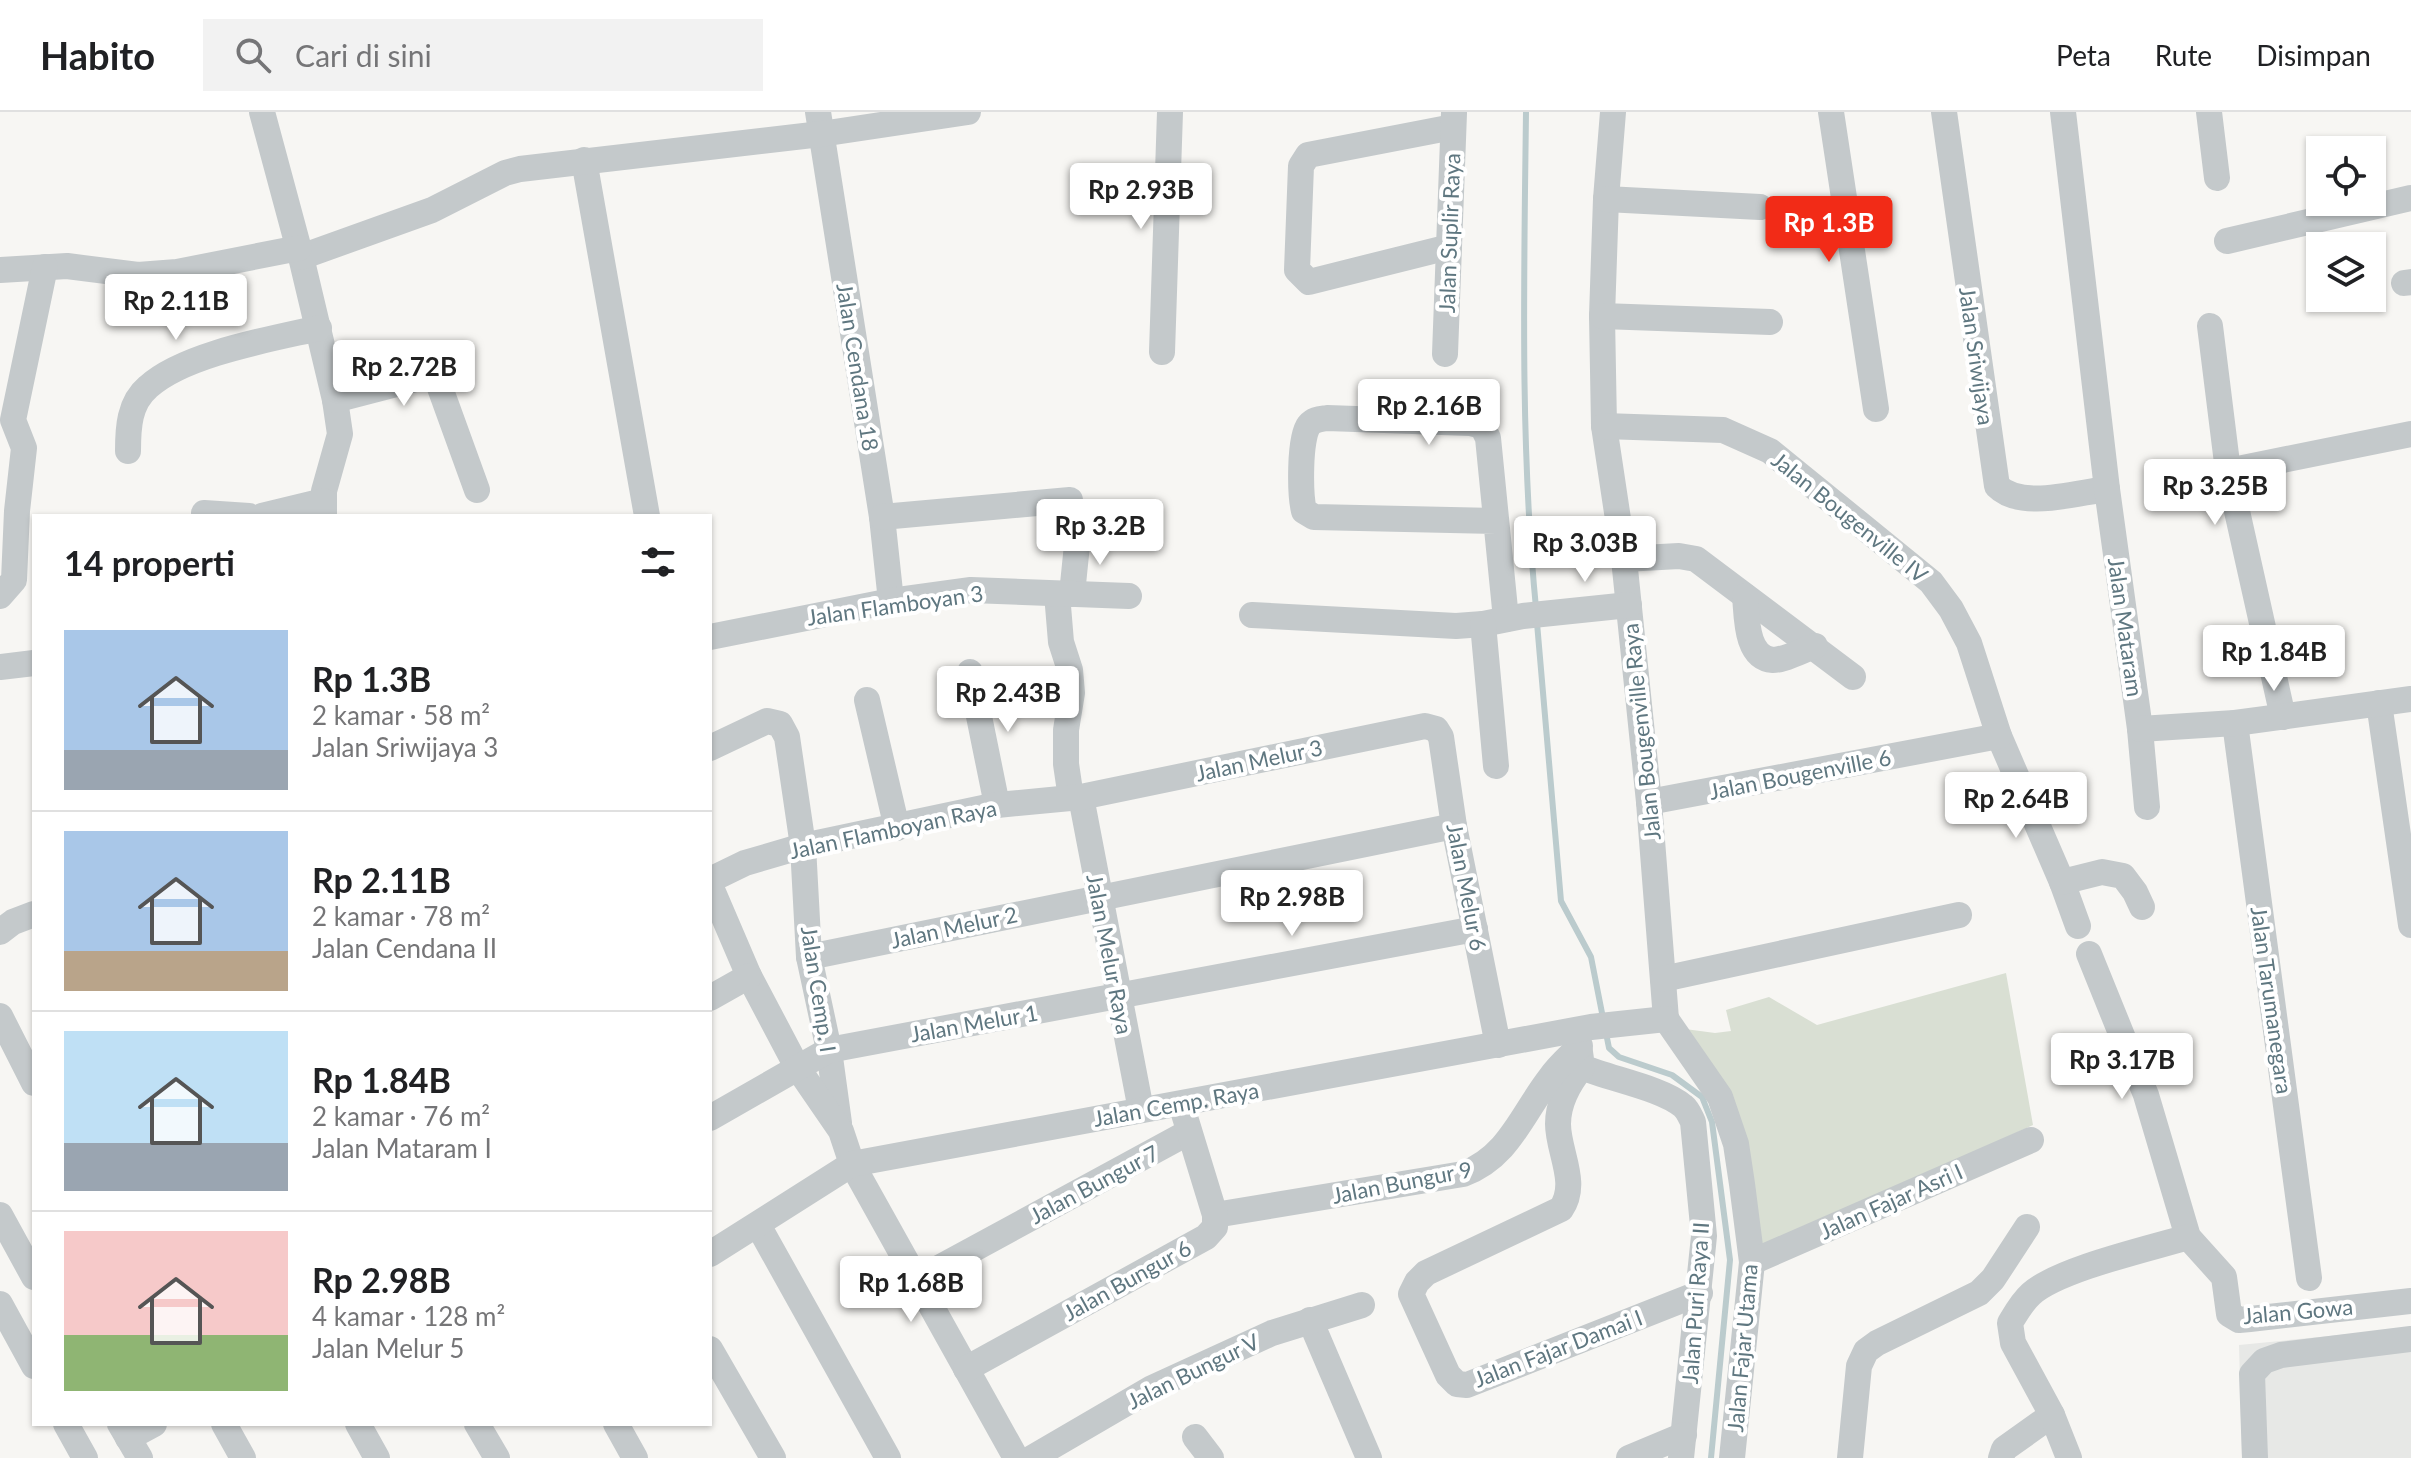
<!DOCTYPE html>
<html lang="id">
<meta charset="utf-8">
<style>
body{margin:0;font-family:Lato,sans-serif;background:#f2f2f2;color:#202124;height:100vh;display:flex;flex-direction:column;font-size:30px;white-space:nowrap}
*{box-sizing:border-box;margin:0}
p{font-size:26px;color:#757577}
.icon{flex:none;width:44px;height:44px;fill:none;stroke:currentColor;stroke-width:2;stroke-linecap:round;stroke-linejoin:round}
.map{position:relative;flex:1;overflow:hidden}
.sheet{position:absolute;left:32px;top:402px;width:680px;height:912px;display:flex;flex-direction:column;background:#fff;border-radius:0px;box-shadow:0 2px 6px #0004}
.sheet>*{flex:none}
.controls{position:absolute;left:2306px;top:24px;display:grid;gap:16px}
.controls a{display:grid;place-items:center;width:80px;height:80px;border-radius:0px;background:#fff;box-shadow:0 2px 6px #0004;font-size:40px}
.price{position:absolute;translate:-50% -68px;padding:0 18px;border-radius:8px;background:#fff;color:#222;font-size:26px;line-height:52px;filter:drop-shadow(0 2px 4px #0008)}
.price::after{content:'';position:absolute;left:50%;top:48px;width:24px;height:18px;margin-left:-12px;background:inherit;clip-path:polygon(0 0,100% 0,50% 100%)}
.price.current{background:#f22b17;color:#fff}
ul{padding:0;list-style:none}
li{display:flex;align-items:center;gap:24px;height:200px;padding:0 32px}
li+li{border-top:2px solid #e0e0e0}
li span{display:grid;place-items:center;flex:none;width:224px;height:160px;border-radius:0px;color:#555}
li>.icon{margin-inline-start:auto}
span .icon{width:96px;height:96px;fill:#fffc;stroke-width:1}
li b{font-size:34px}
h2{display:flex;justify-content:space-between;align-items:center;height:96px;padding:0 32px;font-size:34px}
header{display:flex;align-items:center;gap:48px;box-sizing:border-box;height:112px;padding:0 40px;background:#fff;border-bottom:2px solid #e0e0e0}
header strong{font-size:38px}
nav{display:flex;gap:44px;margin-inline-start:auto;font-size:28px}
.search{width:560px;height:72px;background:#f2f2f2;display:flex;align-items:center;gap:20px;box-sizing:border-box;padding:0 28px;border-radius:0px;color:#757577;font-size:30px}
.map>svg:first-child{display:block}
.built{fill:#e7e8e6}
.green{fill:#d9dfd3}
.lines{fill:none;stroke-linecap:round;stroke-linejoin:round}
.stream{stroke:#bbcbcd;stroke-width:6}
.minor{stroke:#c4c9cb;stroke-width:26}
.labels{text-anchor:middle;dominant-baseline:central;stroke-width:8;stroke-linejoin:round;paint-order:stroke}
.street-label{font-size:22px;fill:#5f7780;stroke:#fff}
</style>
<header>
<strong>Habito</strong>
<div class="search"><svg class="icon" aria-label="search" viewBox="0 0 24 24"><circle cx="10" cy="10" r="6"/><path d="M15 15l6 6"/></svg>Cari di sini</div>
<nav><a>Peta</a><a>Rute</a><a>Disimpan</a></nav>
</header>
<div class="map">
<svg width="2411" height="1346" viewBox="0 0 2411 1346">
<rect width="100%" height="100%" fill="#f7f6f3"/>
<polygon class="built" points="2411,1216 2411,1346 2242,1346 2239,1233"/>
<polygon class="green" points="2006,861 2033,1013 1764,1137 1685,917 1715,921 1731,919 1726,898 1769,885 1817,913"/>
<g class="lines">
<g class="stream">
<path d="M1526,0C1524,166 1520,331 1536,496"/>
<polyline points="1537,511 1561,789 1591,845 1603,906"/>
<polyline points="1606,921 1609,936 1619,945 1672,963 1702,985 1712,1010 1730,1148 1711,1346"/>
</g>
<g class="minor">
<polyline points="262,0 301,145 335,288 340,322 324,379 324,404"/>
<polyline points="818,0 882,405 891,489"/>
<polyline points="1613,0 1606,87 1602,204 1604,314 1624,447 1649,690 1666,907"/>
<polyline points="1831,0 1876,297"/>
<path d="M1944,0L1997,374C2021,398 2075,381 2107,377"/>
<polyline points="2063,0 2107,377 2140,617 2147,695"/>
<polyline points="2209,0 2217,66"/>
<polyline points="584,48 647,404"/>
<polyline points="1606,87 1760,95"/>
<polyline points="2227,129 2411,86"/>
<polyline points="1449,135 1309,170 1297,158 1301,54 1308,43 1453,15"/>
<polyline points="301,145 432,98 505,61 520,57 821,22 968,0"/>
<polyline points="0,158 67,154 138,163 177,160 299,136"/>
<polyline points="2404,171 2411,170"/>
<polyline points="1602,204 1770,210"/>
<polyline points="2210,214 2228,359 2283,605"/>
<polyline points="1162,240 1170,0"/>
<polyline points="1445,242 1454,1"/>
<polyline points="435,262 477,378"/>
<polyline points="335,288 435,262 452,253"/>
<polyline points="1604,314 1723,318 1770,339 1931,470 1951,497 1969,531 1999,624 2062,770 2078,814"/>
<path d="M128,339C128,316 129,291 148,275C184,242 271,227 319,216"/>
<polyline points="2228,359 2411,322"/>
<polyline points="204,401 249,404"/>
<polyline points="262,404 324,389"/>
<polyline points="882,405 1070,388"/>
<path d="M1496,409L1314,405L1304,399C1300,383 1299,326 1309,313C1314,307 1320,307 1327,306L1470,311L1482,314L1488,326L1506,507"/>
<polyline points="1624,447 1679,444 1696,447 1853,565"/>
<polyline points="1057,482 1061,530 1070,558 1072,581 1066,618 1066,652 1071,686"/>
<polyline points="1072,482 1078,423"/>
<polyline points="0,484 14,468 17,399 24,336 13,308 45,155"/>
<path d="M1745,484C1747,503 1745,546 1773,548C1785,548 1803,538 1815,534"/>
<polyline points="1252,503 1456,514 1483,512 1523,504 1629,493"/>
<polyline points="1483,512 1496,654"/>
<polyline points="710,525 891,489 971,478 1129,484"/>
<polyline points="0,555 34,551"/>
<polyline points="970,560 997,693"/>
<polyline points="867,588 897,716"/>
<polyline points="2379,591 2411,813"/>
<polyline points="2235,611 2309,1166"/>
<polyline points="2140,617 2235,611 2411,587"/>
<polyline points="710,636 767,609 780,612 787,625 803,734 809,845 829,938 839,1011"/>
<polyline points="1081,685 1141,998"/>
<polyline points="1649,690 1999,624"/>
<polyline points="710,768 745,751 803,734 997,693 1081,685 1425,614 1436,617 1441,625 1454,714 1498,933"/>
<polyline points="2062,770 2102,760 2123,764 2135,780 2142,795"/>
<polyline points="710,773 749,864 797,955 841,1019 852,1052 1016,1346"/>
<polyline points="0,820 13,810 34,802"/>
<polyline points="2089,842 2146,983 2188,1125 2224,1165 2229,1202 2239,1208 2250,1207 2411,1189"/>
<polyline points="809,845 1454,714"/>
<polyline points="1663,867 1959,803"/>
<polyline points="710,886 749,864"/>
<polyline points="0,904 34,971"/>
<polyline points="1666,907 1720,985 1736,1032 1742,1072 1752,1150 1732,1346"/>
<path d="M1580,940L1582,955C1610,967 1662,976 1683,994C1688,998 1690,1004 1693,1010L1704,1124L1681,1346"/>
<path d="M1582,955C1569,971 1558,990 1558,1012C1558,1040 1579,1071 1561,1097L1426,1161L1417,1170L1411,1182L1448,1263L1457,1272L1467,1273L1700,1181"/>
<polyline points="710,1006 829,938 1475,817"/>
<polyline points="0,1103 34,1165"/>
<path d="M1215,1103L1463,1062C1509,1045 1522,1002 1550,966C1558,954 1570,944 1580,934"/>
<polyline points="758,1113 888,1346"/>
<polyline points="710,1142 852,1052 1591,915 1666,907"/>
<polyline points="1752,1150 2031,1028"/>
<polyline points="915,1169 1189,1020"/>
<polyline points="0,1192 34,1254"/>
<polyline points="1310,1208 1369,1346"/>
<polyline points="710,1237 773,1346"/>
<polyline points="966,1257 1206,1125 1215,1115 1215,1103 1181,992"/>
<polyline points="66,1312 85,1346"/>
<polyline points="120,1312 140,1346"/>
<polyline points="224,1312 243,1346"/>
<polyline points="358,1312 377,1346"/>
<polyline points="477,1312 497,1346"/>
<polyline points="616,1312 635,1346"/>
<polyline points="1195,1325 1211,1346"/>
<polyline points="128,1326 154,1312"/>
<polyline points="1032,1346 1152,1276 1272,1221 1362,1193"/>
<polyline points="1629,1346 1684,1323"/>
<polyline points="1850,1346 1859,1254 1866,1239 1877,1231 1979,1181 1993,1167 2027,1115"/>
<polyline points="2001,1346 2004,1337 2052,1303"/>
<path d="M2069,1346L2052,1303L2013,1231L2010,1211C2016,1201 2022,1190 2031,1182C2059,1157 2148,1137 2188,1125"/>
<polyline points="2255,1346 2252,1262 2264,1249 2281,1243 2411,1227"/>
</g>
</g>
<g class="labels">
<g class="street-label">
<text transform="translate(1449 121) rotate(-88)">Jalan Suplir Raya</text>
<text transform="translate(1977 244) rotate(82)">Jalan Sriwijaya</text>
<text transform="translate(858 255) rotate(81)">Jalan Cendana 18</text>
<text transform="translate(1850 405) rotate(39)">Jalan Bougenville IV</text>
<text transform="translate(895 493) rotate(-8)">Jalan Flamboyan 3</text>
<text transform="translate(2126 515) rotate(82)">Jalan Mataram</text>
<text transform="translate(1641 620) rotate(-96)">Jalan Bougenville Raya</text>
<text transform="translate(1259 648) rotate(-12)">Jalan Melur 3</text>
<text transform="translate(1800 662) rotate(-11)">Jalan Bougenville 6</text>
<text transform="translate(893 717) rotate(-12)">Jalan Flamboyan Raya</text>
<text transform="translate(1467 775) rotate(79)">Jalan Melur 6</text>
<text transform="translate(954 815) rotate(-12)">Jalan Melur 2</text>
<text transform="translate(1110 842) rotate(79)">Jalan Melur Raya</text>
<text transform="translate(819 877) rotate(81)">Jalan Cemp. I</text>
<text transform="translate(2272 888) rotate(82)">Jalan Tarumanegara</text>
<text transform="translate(974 911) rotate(-10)">Jalan Melur 1</text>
<text transform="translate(1176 992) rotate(-10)">Jalan Cemp. Raya</text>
<text transform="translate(1402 1070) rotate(-11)">Jalan Bungur 9</text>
<text transform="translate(1094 1072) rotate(-28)">Jalan Bungur 7</text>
<text transform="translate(1891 1089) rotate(-24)">Jalan Fajar Asri I</text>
<text transform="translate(1127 1168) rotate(-29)">Jalan Bungur 6</text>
<text transform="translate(1695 1191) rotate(-86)">Jalan Puri Raya II</text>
<text transform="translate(2298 1199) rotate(-5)">Jalan Gowa</text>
<text transform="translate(1558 1236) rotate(-21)">Jalan Fajar Damai I</text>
<text transform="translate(1742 1236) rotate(-85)">Jalan Fajar Utama</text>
<text transform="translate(1193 1259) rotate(-26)">Jalan Bungur V</text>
</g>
</g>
</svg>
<div class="controls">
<a><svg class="icon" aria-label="locate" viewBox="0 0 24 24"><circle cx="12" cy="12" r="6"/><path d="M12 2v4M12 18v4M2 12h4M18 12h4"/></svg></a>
<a><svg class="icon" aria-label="layers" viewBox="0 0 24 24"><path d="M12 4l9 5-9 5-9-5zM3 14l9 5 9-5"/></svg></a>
</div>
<b class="price" style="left:1141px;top:119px">Rp 2.93B</b>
<b class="price current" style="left:1829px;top:152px">Rp 1.3B</b>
<b class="price" style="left:176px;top:230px">Rp 2.11B</b>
<b class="price" style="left:404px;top:296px">Rp 2.72B</b>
<b class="price" style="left:1429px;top:335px">Rp 2.16B</b>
<b class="price" style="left:2215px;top:415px">Rp 3.25B</b>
<b class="price" style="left:1100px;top:455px">Rp 3.2B</b>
<b class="price" style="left:1585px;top:472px">Rp 3.03B</b>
<b class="price" style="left:2274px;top:581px">Rp 1.84B</b>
<b class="price" style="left:1008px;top:622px">Rp 2.43B</b>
<b class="price" style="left:2016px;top:728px">Rp 2.64B</b>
<b class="price" style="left:1292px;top:826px">Rp 2.98B</b>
<b class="price" style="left:2122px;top:989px">Rp 3.17B</b>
<b class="price" style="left:911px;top:1212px">Rp 1.68B</b>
<section class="sheet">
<h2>14 properti<svg class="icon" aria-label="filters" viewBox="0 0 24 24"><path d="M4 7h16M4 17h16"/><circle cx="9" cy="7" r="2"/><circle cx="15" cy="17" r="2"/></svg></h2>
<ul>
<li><span style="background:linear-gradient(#a9c7e8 75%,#9aa5b1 0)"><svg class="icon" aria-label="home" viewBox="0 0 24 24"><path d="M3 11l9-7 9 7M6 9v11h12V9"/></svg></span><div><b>Rp 1.3B</b><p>2 kamar · 58 m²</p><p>Jalan Sriwijaya 3</p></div></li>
<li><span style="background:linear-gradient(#a9c7e8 75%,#b9a48a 0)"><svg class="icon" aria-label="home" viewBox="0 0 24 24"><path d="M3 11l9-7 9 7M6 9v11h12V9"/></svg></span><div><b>Rp 2.11B</b><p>2 kamar · 78 m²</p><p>Jalan Cendana II</p></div></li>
<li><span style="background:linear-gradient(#bfe0f5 70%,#9aa5b1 0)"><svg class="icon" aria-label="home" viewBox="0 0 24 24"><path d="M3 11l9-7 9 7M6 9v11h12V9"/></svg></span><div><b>Rp 1.84B</b><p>2 kamar · 76 m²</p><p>Jalan Mataram I</p></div></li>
<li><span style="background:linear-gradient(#f6c9c9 65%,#8fb573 0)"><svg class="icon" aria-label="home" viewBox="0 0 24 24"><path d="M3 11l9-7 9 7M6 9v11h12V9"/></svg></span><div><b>Rp 2.98B</b><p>4 kamar · 128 m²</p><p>Jalan Melur 5</p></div></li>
</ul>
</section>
</div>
